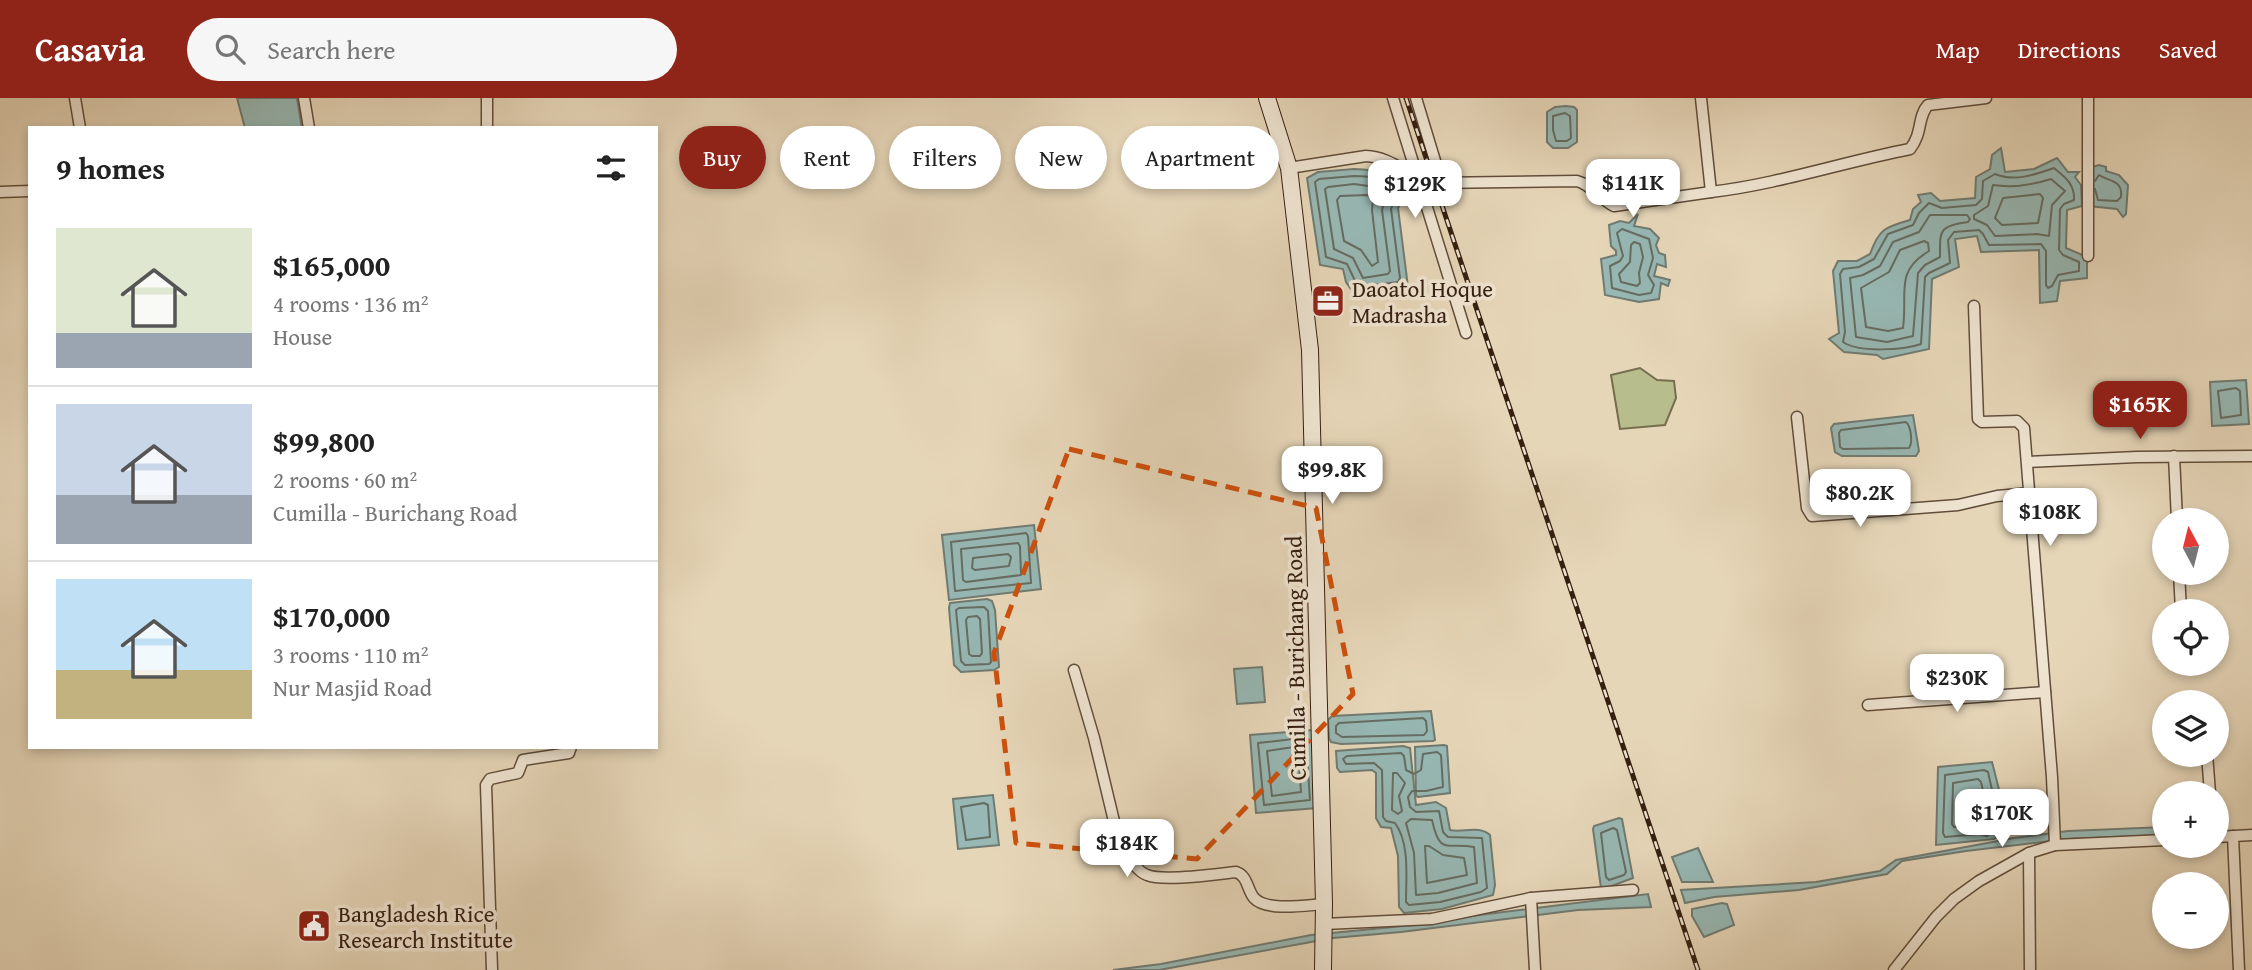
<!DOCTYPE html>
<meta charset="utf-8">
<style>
body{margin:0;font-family:"Gentium Book Plus",serif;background:#f6f6f6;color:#222;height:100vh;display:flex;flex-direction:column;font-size:26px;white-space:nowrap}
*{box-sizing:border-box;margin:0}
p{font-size:23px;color:#767676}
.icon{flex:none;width:38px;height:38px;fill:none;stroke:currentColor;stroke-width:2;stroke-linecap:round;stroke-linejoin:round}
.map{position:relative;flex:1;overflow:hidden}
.side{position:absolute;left:28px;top:28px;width:630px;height:623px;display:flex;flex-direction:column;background:#fff;border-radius:0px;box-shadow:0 4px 10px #0003}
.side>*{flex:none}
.banner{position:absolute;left:679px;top:28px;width:665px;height:63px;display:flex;gap:14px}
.needle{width:46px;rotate:353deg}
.controls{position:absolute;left:2152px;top:410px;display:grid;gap:14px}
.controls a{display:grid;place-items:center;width:77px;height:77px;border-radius:50%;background:#fff;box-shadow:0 4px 10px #0003;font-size:35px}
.price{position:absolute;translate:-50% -60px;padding:0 16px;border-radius:14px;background:#fff;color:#222;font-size:23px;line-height:46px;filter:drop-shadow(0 2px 4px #0008)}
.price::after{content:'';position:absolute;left:50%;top:42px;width:21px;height:16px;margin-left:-10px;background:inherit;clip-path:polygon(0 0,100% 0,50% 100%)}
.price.current{background:#8f2418;color:#fff}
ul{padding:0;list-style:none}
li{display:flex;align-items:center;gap:21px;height:175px;padding:0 28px}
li+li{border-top:2px solid #e0e0e0}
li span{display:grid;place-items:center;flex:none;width:196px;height:140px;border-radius:0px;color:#555}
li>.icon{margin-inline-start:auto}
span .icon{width:84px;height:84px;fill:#fffc;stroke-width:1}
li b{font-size:30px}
h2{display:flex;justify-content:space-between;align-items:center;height:84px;padding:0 28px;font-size:30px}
.chip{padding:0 24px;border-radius:32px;background:#fff;box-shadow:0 4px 10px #0003;font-size:24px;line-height:63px}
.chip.current{background:#8f2418;color:#fff}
header{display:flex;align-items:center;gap:42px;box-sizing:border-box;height:98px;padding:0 35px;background:#8f2418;color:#fff}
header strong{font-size:33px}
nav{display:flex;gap:38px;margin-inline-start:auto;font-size:24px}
.search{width:490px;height:63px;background:#f6f6f6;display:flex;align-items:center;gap:18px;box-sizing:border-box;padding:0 24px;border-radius:38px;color:#767676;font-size:26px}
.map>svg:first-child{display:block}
.green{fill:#b8bd8d;stroke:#766e4e;stroke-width:2}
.water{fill:#97b8b4;stroke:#707b72;stroke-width:2}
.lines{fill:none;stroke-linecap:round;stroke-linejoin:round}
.shore{stroke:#666c62;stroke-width:2}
.minor-casing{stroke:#614d3a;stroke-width:13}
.secondary-casing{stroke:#351f10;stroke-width:18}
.minor{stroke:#efe4d1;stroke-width:10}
.secondary{stroke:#efe4d1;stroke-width:16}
.rail-casing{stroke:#351f10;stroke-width:5}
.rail{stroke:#efe4d1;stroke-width:2.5;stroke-dasharray:8;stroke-linecap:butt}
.marked{fill:none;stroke:#cd500d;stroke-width:5;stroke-dasharray:14 9;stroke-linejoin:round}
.labels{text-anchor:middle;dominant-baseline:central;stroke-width:7;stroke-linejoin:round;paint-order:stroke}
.poi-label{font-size:23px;fill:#351f10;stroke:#efe4d1;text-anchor:start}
.street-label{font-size:23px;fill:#351f10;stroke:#efe4d1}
</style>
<header>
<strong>Casavia</strong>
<div class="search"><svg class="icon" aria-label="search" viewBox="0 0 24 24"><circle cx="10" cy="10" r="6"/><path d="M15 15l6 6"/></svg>Search here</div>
<nav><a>Map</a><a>Directions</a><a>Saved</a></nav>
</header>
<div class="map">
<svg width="2252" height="872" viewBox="0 0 2252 872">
<rect width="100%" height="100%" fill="#e6d6b8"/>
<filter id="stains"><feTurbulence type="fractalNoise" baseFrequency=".00286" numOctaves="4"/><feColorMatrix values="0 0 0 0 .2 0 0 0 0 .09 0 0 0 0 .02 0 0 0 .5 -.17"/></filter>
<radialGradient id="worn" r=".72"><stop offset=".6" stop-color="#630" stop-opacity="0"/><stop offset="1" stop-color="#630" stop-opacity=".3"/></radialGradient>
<polygon class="green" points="1640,270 1657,282 1674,283 1676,300 1665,327 1620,331 1611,277"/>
<g class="water">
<polygon points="237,0 297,0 302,30 245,30"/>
<polygon points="1566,8 1574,9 1577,12 1577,44 1568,50 1553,50 1547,44 1547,14 1555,9"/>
<path d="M2001,50L2005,74L2034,71L2057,60L2068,74H2079L2075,79L2081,87L2082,108L2067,112L2066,150L2087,159V180L2060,183L2057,203L2040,205L2039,152L1981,154L1977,138L1955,141L1959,169L1932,181L1929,251L1883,261L1877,257L1844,254L1829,241L1839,235L1833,173L1838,163H1857L1870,156C1879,131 1885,129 1910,122L1913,111L1921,104L1918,97L1931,95L1940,103L1975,100L1976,79L1990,71L1992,57Z"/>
<polygon points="2099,67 2106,69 2106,73 2119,77 2128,87 2126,116 2123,119 2117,111 2089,108 2089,70"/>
<path d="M1354,71C1380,72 1387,74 1403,93C1409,100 1408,93 1408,102L1401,104L1398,110L1408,189L1355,197L1346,184L1343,171L1320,167L1307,80L1318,74Z"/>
<polygon points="1638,116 1634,128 1650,131 1659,140 1656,147 1659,155 1665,157 1666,169 1657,166 1654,178 1670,182 1668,188 1661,185 1659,201 1639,204 1605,197 1601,161 1616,157 1616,153 1611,148 1609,127 1620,123 1629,125"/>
<polygon points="2246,282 2249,326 2212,328 2210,284"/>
<polygon points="1913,317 1919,353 1916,358 1842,358 1835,354 1831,330 1834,326"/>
<polygon points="1034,427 1041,491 949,502 942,437"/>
<polygon points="987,501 992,503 995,512 999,569 994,572 961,574 954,567 949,510 950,505"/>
<polygon points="1262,569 1265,604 1237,606 1234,571"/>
<polygon points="1431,613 1435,642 1433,643 1341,646 1331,644 1329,640 1328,622 1332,618"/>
<polygon points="1312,632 1318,710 1256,715 1250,637"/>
<polygon points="1444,647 1447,648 1450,695 1418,699 1416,698 1415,649"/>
<path d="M1403,648L1410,650L1416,707L1436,704L1446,710L1450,732C1463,735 1479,727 1490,737L1495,787L1493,797L1442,811L1404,815L1399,809L1398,758L1391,730L1381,729L1376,720V675L1372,672L1340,674L1337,670L1336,653Z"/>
<polygon points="1992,664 2009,731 1994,741 1936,747 1938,669"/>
<polygon points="993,697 999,747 958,751 953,701"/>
<polygon points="1619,720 1622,721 1633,780 1606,790 1601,790 1593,731 1594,728"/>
<polygon points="2165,729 2165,737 2067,741 1966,753 1902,763 1887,776 1799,792 1714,799 1685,805 1681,792 1816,784 1880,773 1896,762 2014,740 2068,733"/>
<polygon points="1698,750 1713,784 1682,784 1672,759"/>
<polygon points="1648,796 1651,809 1578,812 1401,834 1333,840 1159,872 1113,872 1161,866 1311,837 1424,826 1479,817"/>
<polygon points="1722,805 1727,806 1734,827 1704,839 1692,818 1692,811"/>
</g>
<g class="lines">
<g class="shore">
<polygon points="1565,15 1570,18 1571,40 1567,43 1556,43 1553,32 1553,18"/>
<path d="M2054,70C2065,79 2075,86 2074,102L2064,106L2060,111L2059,152L2063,157L2079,164V173L2058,177L2052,188L2048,190L2046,187V153L2041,146L1989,147L1983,136L1979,132L1954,134L1948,142L1950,165L1929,175L1925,179L1921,246C1904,252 1859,255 1843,244L1845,234L1840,176L1843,171L1859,169L1874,161L1888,136L1913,127L1919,115L1929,105L1942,110L1976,107L1982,101L1983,83L1995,76C2014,84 2034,77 2054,70Z"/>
<path d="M1354,78C1370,78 1388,80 1397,96L1391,111L1400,180L1398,184L1358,189L1347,166L1326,159L1315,84L1319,81Z"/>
<path d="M2051,81L2065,93L2052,107L2049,138L2037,136L1995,138L1987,127L1974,121V117L1988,108L1993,87C2013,90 2032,87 2051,81Z"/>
<path d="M2095,83L2099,77C2110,84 2123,82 2121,99L2117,103L2098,102L2095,91"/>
<polygon points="1354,86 1376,89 1386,96 1382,112 1390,173 1388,176 1363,180 1353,160 1334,151 1325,91 1328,89"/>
<polygon points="2040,96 2043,100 2038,125 2002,127 1995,120 2003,100"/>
<polygon points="1367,97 1373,101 1372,112 1378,164 1372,168 1361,152 1344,143 1337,102 1340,98"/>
<path d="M1930,117H1967L1970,121L1968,124C1938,128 1940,133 1940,159L1925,167L1918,175L1913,238L1887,244L1856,239L1850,180L1863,177L1880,168L1893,144L1919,134Z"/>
<polygon points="1622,131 1649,141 1653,160 1648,177 1654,187 1651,195 1639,197 1612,190 1610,168 1620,163 1623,158 1617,135"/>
<path d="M1924,143L1928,145L1929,153C1894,174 1908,194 1903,230L1888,233L1866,229L1861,190L1889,174L1900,152Z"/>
<polygon points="1634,144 1640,146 1643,159 1639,175 1640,185 1637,188 1621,184 1619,176 1630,164 1631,147"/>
<polygon points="2236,290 2240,293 2241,317 2221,320 2218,293"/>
<path d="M1906,324C1911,328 1913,345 1909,350L1843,351L1840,349L1839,335L1841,332Z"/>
<polygon points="1026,435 1028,438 1031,485 955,493 951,444"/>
<polygon points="1018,445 1020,448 1021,477 966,484 963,482 961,451"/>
<polygon points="1008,456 1011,459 1009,468 975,472 972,470 973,460"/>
<polygon points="984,509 988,513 991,564 989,566 965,567 961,563 956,512 959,510"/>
<polygon points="977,518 980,521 982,555 980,558 972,558 969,556 966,522 968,519"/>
<polygon points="1423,620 1426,623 1427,633 1424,637 1342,639 1336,635 1336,628 1339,625"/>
<polygon points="1302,640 1306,643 1310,702 1264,707 1258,645"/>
<polygon points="1294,649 1298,652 1301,694 1272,698 1267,653"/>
<path d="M1437,654L1441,657L1443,689L1426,693H1412L1408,699L1410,709L1416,714L1439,713L1443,734L1448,739L1482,740L1487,790L1481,794L1440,804L1409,807L1406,804C1406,780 1410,745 1395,725L1386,723L1383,719L1382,672L1374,665L1346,666L1343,661L1347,658L1401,655L1404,658L1406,672L1414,676L1421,672L1423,656Z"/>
<polygon points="1984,672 1988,674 2000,728 1987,738 1979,736 1945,739 1943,735 1945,677"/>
<polygon points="1393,675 1397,675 1405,685 1399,698 1402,713 1398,716 1392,712"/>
<polygon points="1978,681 1981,684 1990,724 1985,728 1954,729 1952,726 1953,685"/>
<polygon points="984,705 988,707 990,739 966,742 961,709"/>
<path d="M1411,721L1432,722C1440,758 1446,744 1474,749L1477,785L1438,795L1416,797L1414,755L1406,725Z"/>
<polygon points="1613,730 1617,732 1626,774 1624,777 1609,782 1606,779 1601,735"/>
<polygon points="1425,748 1429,748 1443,757 1464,760 1467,777 1427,785"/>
</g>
<defs>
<g id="minor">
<polyline points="75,0 80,30"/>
<polyline points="304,0 309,30"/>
<polyline points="487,0 487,30"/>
<polyline points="1393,0 1466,235"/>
<polyline points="1416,0 1442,86"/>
<path d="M1289,70L1366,58C1393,59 1409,80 1434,85L1577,83C1592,87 1600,101 1614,108L1711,94L1701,0"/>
<polyline points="0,94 30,93"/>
<path d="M1711,94C1779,86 1843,64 1910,51C1923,35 1917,19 1928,7L1986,0"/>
<polyline points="2088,158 2088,0"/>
<polyline points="1974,208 1978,321 1982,324 2017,323 2024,330 2052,679 2055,747"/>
<polyline points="1797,319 1807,410 1812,418 1958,407 1997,398 2030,395"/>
<polyline points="2174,358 2177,422"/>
<polyline points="2028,364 2137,359 2252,358"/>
<polyline points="2179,474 2181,513"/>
<path d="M1074,572L1094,640L1119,744C1125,755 1136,773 1147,777C1164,784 1216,776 1236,774C1248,778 1247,792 1254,800C1267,814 1307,807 1324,806"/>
<polyline points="1868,607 2045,594"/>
<polyline points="2207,656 2210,695"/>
<polyline points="2233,738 2239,872"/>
<polyline points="2217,739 2252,737"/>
<polyline points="2029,755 2030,872"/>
<polyline points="1531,800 1535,872"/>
<polyline points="1324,826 1432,821 1531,800 1633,792"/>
<polyline points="492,872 486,687 490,681 518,675 523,662 569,655 571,649"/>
<polyline points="1894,872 1936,819 1954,801 1979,783 2029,755 2055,747 2165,742"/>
</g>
<polyline id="secondary" points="1267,0 1289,70 1310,252 1324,806 1323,872"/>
</defs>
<use href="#minor" class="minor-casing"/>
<use href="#secondary" class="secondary-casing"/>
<use href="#minor" class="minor"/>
<use href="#secondary" class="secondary"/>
<defs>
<polyline id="rail" points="1406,0 1698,872"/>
</defs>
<use href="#rail" class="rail-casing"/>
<use href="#rail" class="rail"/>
</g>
<path class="marked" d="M1069,351L1316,410L1353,596L1197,761L1016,745L994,555Z"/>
<defs>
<symbol id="office-square" viewBox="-11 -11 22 22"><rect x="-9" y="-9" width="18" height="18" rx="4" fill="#8f2418" stroke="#efe4d1"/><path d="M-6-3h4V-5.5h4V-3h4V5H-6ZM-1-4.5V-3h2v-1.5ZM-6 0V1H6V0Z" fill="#fff"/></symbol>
<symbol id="civic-square" viewBox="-11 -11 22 22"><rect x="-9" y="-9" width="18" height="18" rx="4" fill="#8f2418" stroke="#efe4d1"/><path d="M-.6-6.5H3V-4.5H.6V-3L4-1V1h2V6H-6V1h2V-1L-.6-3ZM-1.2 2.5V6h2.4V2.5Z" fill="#fff"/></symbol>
</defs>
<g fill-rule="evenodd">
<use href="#office-square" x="1309" y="184" width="38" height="38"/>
<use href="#civic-square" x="295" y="809" width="38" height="38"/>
</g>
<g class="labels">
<g class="poi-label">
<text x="1352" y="190">Daoatol Hoque<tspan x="1352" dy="26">Madrasha</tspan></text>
<text x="338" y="815">Bangladesh Rice<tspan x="338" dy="26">Research Institute</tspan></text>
</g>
<g class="street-label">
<text transform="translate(1295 560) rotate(-91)">Cumilla - Burichang Road</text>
</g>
</g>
<rect width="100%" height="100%" filter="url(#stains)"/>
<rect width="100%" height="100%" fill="url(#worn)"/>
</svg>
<div class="controls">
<a><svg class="needle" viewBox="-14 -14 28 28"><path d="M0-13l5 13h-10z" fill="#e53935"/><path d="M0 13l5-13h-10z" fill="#767676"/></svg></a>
<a><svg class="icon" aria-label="locate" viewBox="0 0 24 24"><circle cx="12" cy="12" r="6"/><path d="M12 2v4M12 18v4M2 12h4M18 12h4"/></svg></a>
<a><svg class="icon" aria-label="layers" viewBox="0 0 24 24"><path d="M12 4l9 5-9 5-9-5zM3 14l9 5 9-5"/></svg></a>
<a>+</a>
<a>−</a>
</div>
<b class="price" style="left:1633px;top:121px">$141K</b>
<b class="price" style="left:1415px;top:122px">$129K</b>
<b class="price current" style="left:2140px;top:343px">$165K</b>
<b class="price" style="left:1332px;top:408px">$99.8K</b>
<b class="price" style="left:1860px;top:431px">$80.2K</b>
<b class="price" style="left:2050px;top:450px">$108K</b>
<b class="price" style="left:1957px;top:616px">$230K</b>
<b class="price" style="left:2002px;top:751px">$170K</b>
<b class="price" style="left:1127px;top:781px">$184K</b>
<div class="banner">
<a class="chip current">Buy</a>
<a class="chip">Rent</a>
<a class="chip">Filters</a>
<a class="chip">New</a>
<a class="chip">Apartment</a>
</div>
<section class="side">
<h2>9 homes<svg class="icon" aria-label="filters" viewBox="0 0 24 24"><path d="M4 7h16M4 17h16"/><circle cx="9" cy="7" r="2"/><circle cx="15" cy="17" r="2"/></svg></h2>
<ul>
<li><span style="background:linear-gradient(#dfe7d0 75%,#9aa5b1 0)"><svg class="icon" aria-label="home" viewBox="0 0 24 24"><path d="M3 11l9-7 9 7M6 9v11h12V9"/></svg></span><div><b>$165,000</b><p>4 rooms · 136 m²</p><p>House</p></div></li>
<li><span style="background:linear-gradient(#c9d6e8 65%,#9aa5b1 0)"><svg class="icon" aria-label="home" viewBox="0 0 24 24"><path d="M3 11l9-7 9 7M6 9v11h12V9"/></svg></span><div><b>$99,800</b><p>2 rooms · 60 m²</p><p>Cumilla - Burichang Road</p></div></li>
<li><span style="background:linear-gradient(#bfe0f5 65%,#c2b280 0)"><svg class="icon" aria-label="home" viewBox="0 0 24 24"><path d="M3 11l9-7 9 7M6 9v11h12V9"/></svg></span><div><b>$170,000</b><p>3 rooms · 110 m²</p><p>Nur Masjid Road</p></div></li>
</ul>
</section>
</div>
